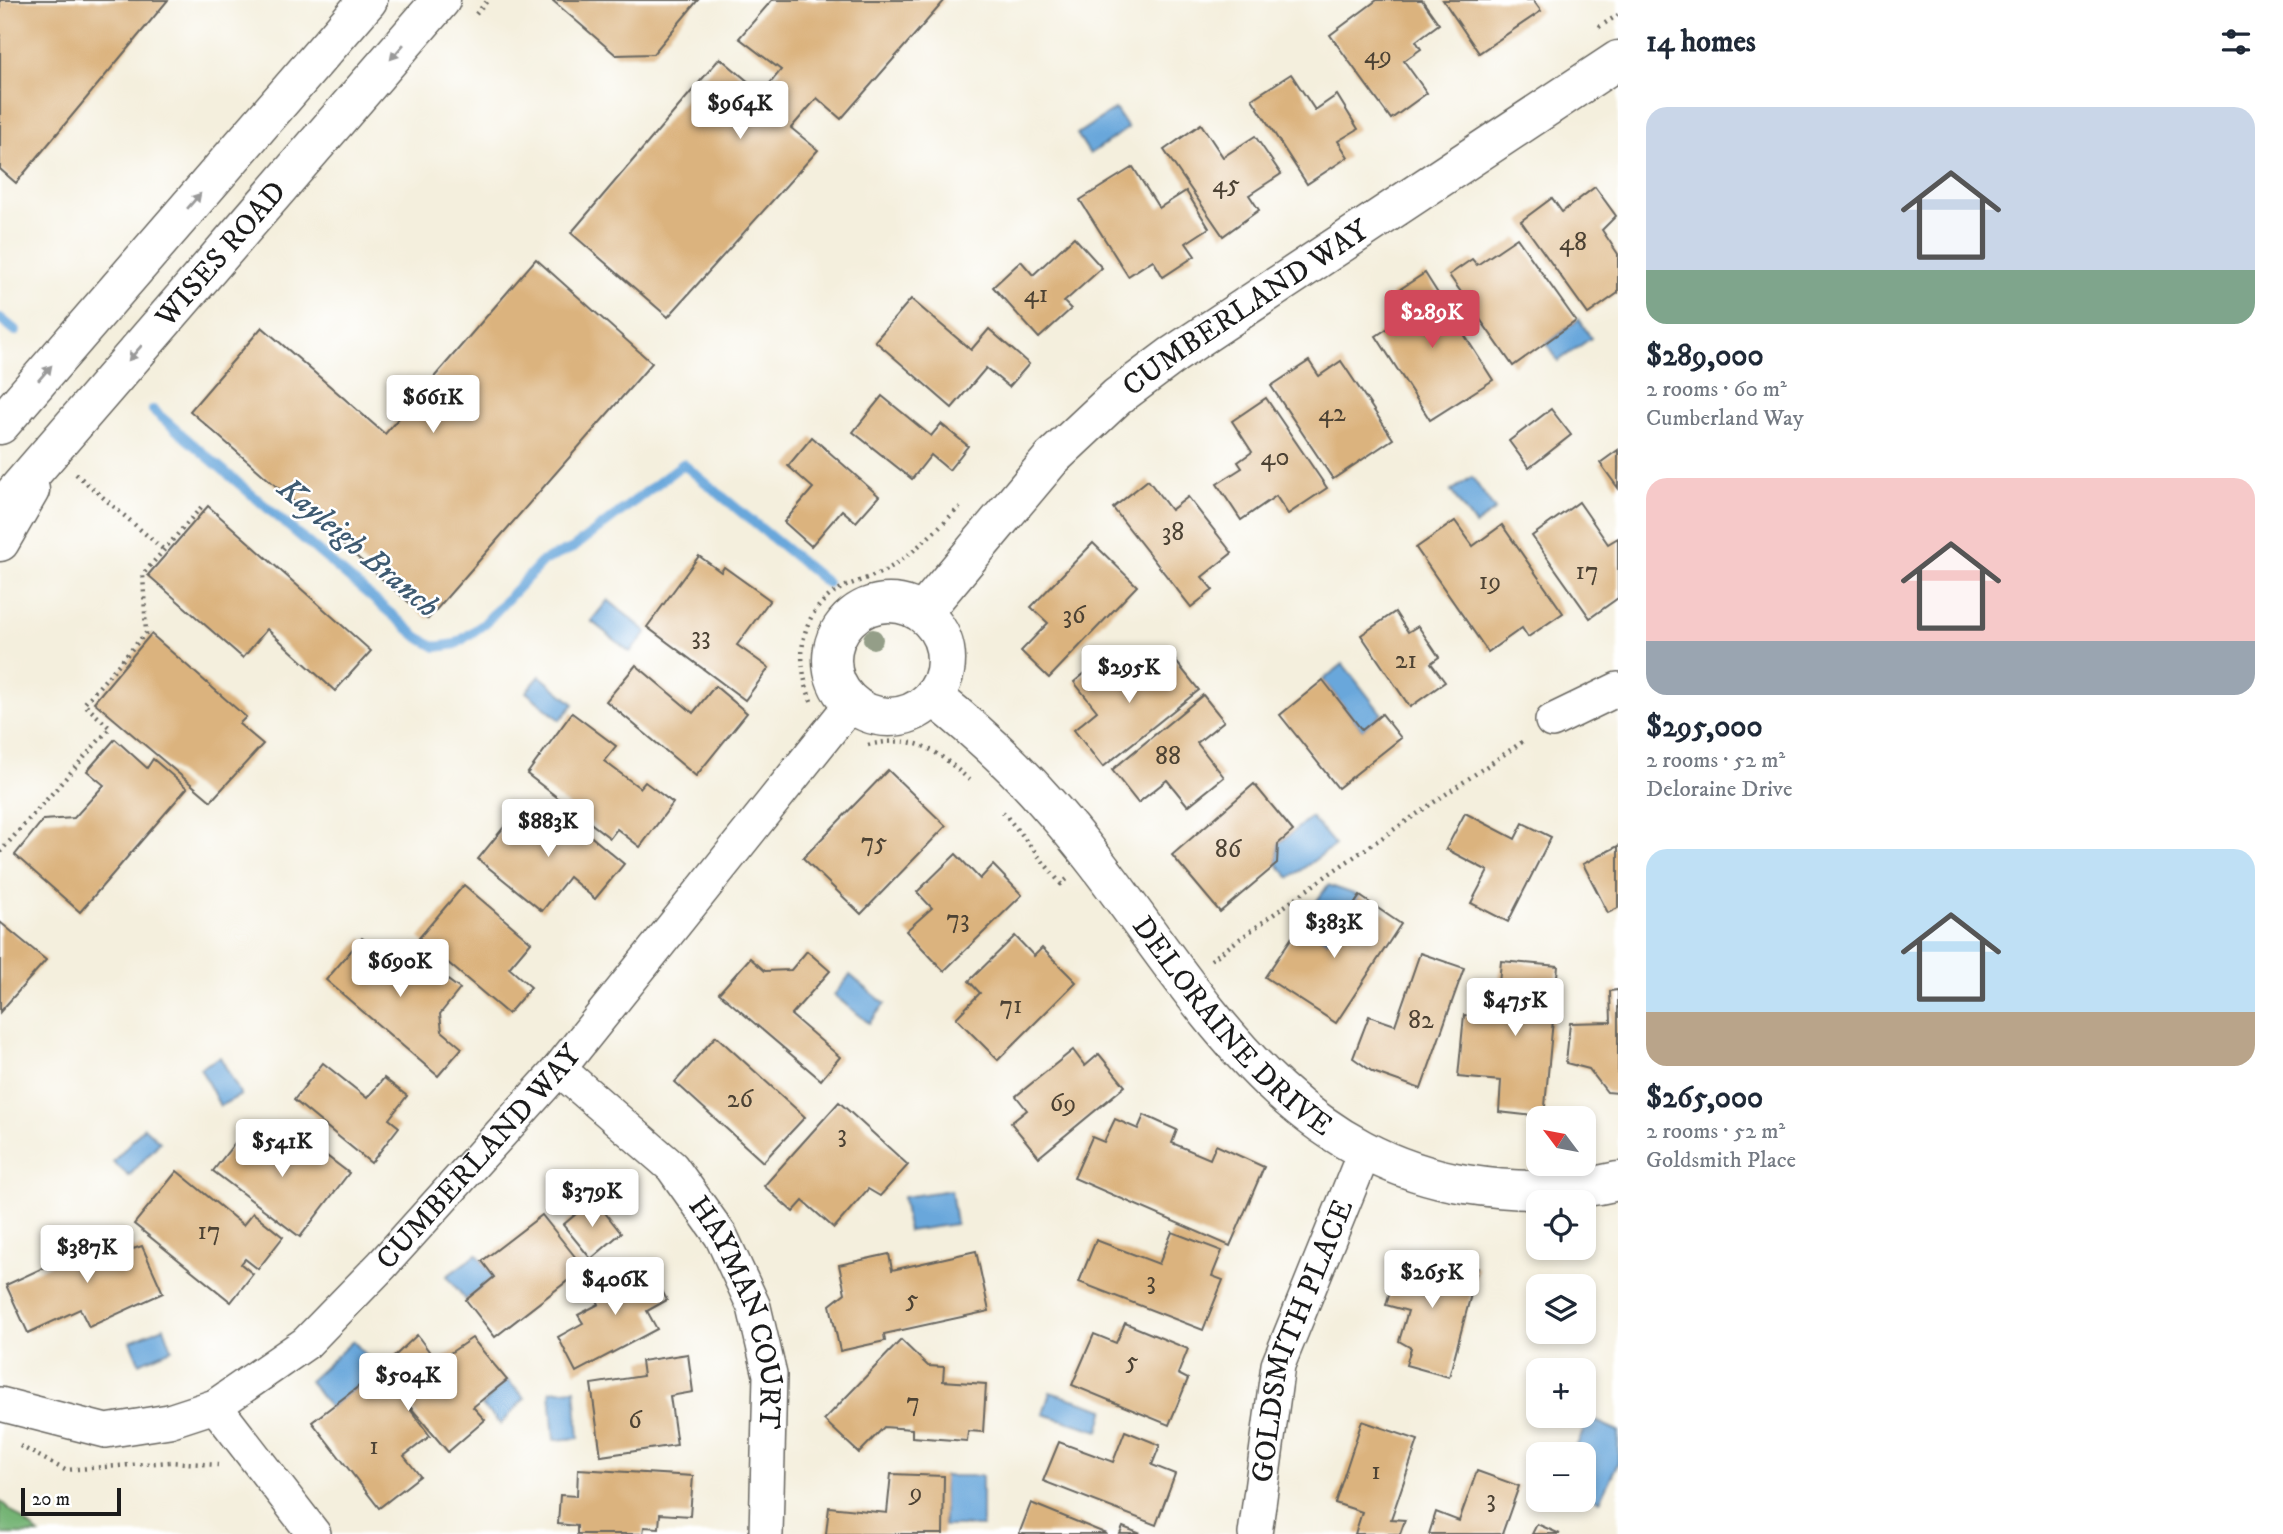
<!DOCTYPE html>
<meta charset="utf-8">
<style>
body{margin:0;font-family:"IM FELL DW Pica",serif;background:#f2f2f3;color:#1f2937;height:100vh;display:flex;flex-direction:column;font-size:26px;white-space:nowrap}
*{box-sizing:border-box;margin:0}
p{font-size:23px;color:#747a83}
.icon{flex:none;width:38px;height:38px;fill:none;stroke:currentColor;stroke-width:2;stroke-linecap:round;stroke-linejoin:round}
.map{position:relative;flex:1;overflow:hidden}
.drawer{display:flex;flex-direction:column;background:#fff;width:665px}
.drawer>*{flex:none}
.needle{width:46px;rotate:302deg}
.controls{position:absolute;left:1526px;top:1106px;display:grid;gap:14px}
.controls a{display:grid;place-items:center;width:70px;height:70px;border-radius:14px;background:#fff;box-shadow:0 4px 10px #0003;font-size:35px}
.scale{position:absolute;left:21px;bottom:18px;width:100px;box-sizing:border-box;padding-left:7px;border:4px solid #1c1c1c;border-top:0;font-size:19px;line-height:24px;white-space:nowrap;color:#1c1c1c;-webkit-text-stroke:5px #fff;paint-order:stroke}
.price{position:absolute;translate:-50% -60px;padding:0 16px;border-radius:7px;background:#fff;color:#222;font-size:23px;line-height:46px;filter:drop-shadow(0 2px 4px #0008)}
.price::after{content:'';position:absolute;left:50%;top:42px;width:21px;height:16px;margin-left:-10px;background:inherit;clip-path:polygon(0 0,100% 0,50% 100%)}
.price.selected{background:#d1495b;color:#fff}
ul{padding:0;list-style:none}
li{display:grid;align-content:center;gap:14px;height:371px;padding:0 28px}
li span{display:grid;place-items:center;height:217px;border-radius:21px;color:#555}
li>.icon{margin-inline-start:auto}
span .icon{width:126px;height:126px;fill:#fffc;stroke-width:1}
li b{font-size:30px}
h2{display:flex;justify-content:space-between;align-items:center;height:84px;padding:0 28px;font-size:30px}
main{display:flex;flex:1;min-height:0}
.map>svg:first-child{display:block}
.forest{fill:#75b475;stroke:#486848;stroke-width:2}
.water{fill:#69a7db;stroke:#42627c;stroke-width:2}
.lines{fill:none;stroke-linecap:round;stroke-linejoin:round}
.stream{stroke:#69a7db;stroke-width:10}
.building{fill:#dbb37e}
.minor-casing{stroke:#686660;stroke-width:36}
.tertiary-casing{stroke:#686660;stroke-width:41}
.secondary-casing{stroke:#686660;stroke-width:41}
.path{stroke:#686660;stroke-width:4.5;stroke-dasharray:2 5;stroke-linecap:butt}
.minor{stroke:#fff;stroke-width:33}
.tertiary{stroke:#fff;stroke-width:38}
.secondary{stroke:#fff;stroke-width:38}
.tree{fill:#949e88}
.oneway{fill:#999}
.labels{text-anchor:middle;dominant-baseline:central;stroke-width:5;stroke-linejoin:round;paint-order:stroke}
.number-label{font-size:26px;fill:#4c4234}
.street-label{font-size:30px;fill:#1c1c1c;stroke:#fff}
.water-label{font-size:32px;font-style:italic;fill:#3f5b72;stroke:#fff}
</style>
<main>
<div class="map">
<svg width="1618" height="1534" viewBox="0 0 1618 1534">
<rect width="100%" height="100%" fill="#fff"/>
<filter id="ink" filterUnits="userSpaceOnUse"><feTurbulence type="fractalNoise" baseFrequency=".0143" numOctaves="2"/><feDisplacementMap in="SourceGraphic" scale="14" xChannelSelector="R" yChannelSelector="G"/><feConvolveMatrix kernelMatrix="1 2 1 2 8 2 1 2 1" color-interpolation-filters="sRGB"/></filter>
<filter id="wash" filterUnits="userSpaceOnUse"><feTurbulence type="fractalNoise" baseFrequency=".00686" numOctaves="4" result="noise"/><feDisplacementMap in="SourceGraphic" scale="28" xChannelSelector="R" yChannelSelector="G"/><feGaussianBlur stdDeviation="1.57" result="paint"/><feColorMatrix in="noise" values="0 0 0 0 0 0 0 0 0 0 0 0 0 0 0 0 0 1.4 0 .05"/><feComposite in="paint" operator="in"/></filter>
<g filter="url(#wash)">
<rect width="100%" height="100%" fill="#f4efdd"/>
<polygon class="forest" points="0,1501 39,1534 0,1534"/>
<g class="water">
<polygon points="1115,109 1128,128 1090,154 1077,134"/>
<polygon points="1579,319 1591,338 1558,361 1547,344"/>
<polygon points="1472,477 1495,510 1475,525 1451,491"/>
<polygon points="608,600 647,632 630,652 591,621"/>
<polygon points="1343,664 1382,714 1362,730 1323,680"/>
<polygon points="540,676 574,704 560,720 526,692"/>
<polygon points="1311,817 1335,845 1290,878 1277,864 1278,844"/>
<polygon points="1328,885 1360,896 1328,942 1301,924"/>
<polygon points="850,975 885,1004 869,1023 834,995"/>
<polygon points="220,1057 241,1095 220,1106 200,1068"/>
<polygon points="144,1127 160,1142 129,1176 113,1162"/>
<polygon points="951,1190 956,1224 908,1231 903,1197"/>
<polygon points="477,1254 494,1277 466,1300 447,1276"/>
<polygon points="164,1327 172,1349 139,1363 130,1341"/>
<polygon points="353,1341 380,1370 330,1408 309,1381"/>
<polygon points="507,1380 525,1398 501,1424 482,1406"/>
<polygon points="575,1389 579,1438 554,1440 550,1391"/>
<polygon points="1050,1392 1105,1409 1099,1431 1043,1414"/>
<polygon points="1589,1418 1618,1431 1618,1462 1600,1501 1584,1493 1584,1454 1573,1454"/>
<rect x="944" y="1476" width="38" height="50"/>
</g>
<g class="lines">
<g class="stream">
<polyline points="0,318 16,331"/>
<polyline points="153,410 418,637 436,647 456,644 484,624 543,561 573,548 683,464 827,583"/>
</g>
</g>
<g id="blocks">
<g class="building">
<polygon points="0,0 168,0 16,183 0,169"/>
<polygon points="552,0 698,0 653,54 616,55"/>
<polygon points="772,0 945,0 841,119 817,98 791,128 818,150 668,317 571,233 720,58 762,93 781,70 739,38"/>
<polygon points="1377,0 1422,0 1439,24 1416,41 1421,49 1404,61 1427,93 1391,119 1330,35"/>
<polygon points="1443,0 1533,0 1541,11 1479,53"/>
<polygon points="1291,74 1315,110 1337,95 1358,129 1338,141 1348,157 1307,184 1252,99"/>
<polygon points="1201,124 1223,157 1255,136 1281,174 1249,195 1259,210 1223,236 1164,150"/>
<polygon points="1133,167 1159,208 1186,191 1209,228 1186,243 1195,256 1163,277 1153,260 1128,276 1080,200"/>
<polygon points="1595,187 1616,216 1602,230 1618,254 1618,293 1588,314 1521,221 1552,198 1562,212"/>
<polygon points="1074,237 1102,268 1064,302 1071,309 1039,338 993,287 1021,261 1033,275"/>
<polygon points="1517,238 1576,321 1513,366 1449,275 1472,259 1477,265"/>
<polygon points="536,259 652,363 428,619 190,411 262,327 385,434"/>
<polygon points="1425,273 1493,380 1430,420 1376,336 1405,317 1391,295"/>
<polygon points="911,299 971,350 989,329 1029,364 1009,387 986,368 952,408 875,341"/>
<polygon points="1309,361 1319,376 1341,361 1393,439 1333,479 1271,386"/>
<polygon points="882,396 931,436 941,424 968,446 949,470 931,455 912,479 853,432"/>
<polygon points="1266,398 1327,488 1288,514 1276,496 1241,520 1217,484 1242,468 1238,462 1252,452 1232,421"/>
<polygon points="1551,409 1571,435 1529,468 1509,441"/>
<polygon points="812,437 879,496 856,522 842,510 811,546 784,522 813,488 788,466"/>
<polygon points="1618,450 1618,488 1600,463"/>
<polygon points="1148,480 1171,510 1188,497 1232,553 1202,577 1213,590 1191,607 1113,508"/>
<polygon points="1579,502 1608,544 1618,538 1618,598 1590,618 1532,536"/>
<polygon points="208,506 371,651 335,691 267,629 243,658 148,575"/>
<polygon points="1455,521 1473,546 1502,525 1563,613 1528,637 1522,628 1488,652 1416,548"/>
<polygon points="1093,543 1137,586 1049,678 1021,651 1048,623 1031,607"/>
<polygon points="699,556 721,572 724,567 770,600 737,645 769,668 745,700 647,627"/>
<polygon points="1395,612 1408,632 1418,626 1439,657 1431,663 1445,682 1410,707 1361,635"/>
<polygon points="151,634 246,717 239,724 263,744 211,801 94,702"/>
<polygon points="1170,654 1199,690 1103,767 1074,730 1097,711 1074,682 1106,656 1130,686"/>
<polygon points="636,665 693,713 715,686 747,713 696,776 606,701"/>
<polygon points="1323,680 1362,730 1382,714 1401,738 1338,788 1280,715"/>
<polygon points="1203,695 1224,721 1197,743 1224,777 1188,806 1167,780 1138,803 1112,770"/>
<polygon points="572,713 616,746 604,761 640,788 645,782 673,803 640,847 617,829 610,838 527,774"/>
<polygon points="115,739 147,768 153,759 187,788 80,912 15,855 43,820 74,818 104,785 87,771"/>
<polygon points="888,770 946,826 861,914 803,858"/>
<polygon points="1254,784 1293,831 1278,844 1277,864 1220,912 1172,855"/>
<polygon points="521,806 555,834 564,824 572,830 576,824 624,864 595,899 569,877 542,911 478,859"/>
<polygon points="1465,813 1515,839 1523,823 1551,837 1508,922 1471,903 1488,871 1446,849"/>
<polygon points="1618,846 1618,908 1608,913 1583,864"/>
<polygon points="956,854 980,879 993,865 1022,895 944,971 906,931 932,908 917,892"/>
<polygon points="464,885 531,942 509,968 531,987 508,1014 419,938"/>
<polygon points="1360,896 1401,924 1336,1023 1265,977 1301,924 1328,942"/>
<polygon points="0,922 46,960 0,1012"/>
<polygon points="1015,936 1034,956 1042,948 1076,982 998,1060 956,1018 980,993 969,981"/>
<polygon points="362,938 369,943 381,942 402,958 412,954 460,989 440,1014 442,1031 462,1048 438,1076 326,980"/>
<polygon points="807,951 830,971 791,1015 840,1057 821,1080 719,993 750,958 765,971 791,970"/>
<polygon points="1420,953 1464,968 1421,1089 1373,1072 1353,1058 1369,1016 1395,1025"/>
<polygon points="1501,961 1558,966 1544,1117 1499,1112 1501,1081 1458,1077 1464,1015 1496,1018"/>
<polygon points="1618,990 1618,1093 1607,1092 1589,1069 1566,1063 1570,1023 1611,1022 1610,991"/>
<polygon points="716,1036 805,1117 763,1162 675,1082"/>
<polygon points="1073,1050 1085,1066 1099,1054 1125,1086 1039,1157 1011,1123 1027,1110 1016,1096"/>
<polygon points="323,1063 367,1098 384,1078 407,1096 389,1119 399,1127 371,1163 294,1100"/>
<polygon points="839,1102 908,1165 880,1196 868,1189 834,1228 803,1201 793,1212 764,1186"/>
<polygon points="1144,1115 1177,1130 1172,1143 1210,1159 1216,1145 1264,1167 1230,1246 1074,1178 1092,1137 1104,1142 1115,1119 1138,1129"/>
<polygon points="248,1126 287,1158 303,1138 349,1173 300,1237 213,1171"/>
<polygon points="177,1171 243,1225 253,1213 283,1237 258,1269 245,1259 241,1264 253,1274 231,1302 134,1224"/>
<polygon points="594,1199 621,1233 591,1259 563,1225"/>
<polygon points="542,1215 584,1268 495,1337 466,1300 494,1277 482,1261"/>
<polygon points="125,1230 133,1249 142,1246 163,1293 89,1327 80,1309 28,1333 6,1285"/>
<polygon points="1172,1232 1222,1251 1212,1276 1223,1280 1203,1330 1079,1282 1096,1240 1159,1264"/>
<polygon points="976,1251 989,1311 884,1334 885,1341 840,1351 830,1305 845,1293 839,1265 889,1254 892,1270"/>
<polygon points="1409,1258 1437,1266 1439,1258 1478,1268 1449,1377 1406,1365 1411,1348 1399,1341 1408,1311 1386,1305 1399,1259"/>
<polygon points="646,1261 667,1300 647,1311 657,1329 576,1372 558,1337 583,1323 578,1315 599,1304 592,1290"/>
<polygon points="1125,1323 1188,1349 1178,1374 1188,1379 1169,1425 1072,1385 1094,1334 1116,1343"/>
<polygon points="417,1335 437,1362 472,1338 507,1380 473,1407 485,1420 448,1452 391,1384 430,1436 404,1456 420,1476 379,1508 312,1422 380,1370"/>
<polygon points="901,1340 928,1366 944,1367 943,1381 986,1384 983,1432 968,1431 967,1441 912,1437 912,1429 884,1427 859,1453 824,1420"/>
<polygon points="688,1354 693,1392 670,1396 677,1445 601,1456 591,1384 643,1376 641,1361"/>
<polygon points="1362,1421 1418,1440 1391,1519 1405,1520 1400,1534 1355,1534 1362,1512 1335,1503"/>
<polygon points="1125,1431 1160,1445 1152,1465 1175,1474 1156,1525 1043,1481 1059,1442 1113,1462"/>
<polygon points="578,1469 693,1476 690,1516 660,1514 659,1528 644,1527 643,1534 577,1534 577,1526 558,1524 560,1495 577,1496"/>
<polygon points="1477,1471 1519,1486 1502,1534 1429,1534 1436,1512 1459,1521"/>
<polygon points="891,1474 944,1476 943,1534 826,1534 829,1507 887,1513"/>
<polygon points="1031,1503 1107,1534 1019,1534"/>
<polygon points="1537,1524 1560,1534 1532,1534"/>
<polygon points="1123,1527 1141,1534 1120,1534"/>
</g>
</g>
</g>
<g filter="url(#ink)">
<use href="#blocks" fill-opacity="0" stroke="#686660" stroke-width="2"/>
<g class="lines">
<defs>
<g id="minor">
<polyline points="1552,721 1618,689"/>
<path id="s1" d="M559,1069L672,1167L721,1236L754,1307L770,1375L766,1534"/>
<path id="s2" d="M0,1404L106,1431L169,1421L215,1406L306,1343L382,1265L559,1069L851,704"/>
<polyline points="215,1406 314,1534"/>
<path id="s3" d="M1255,1534L1278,1365L1364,1153"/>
</g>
<g id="tertiary">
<circle cx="889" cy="660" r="57"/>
<path id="s4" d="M922,613L1052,458L1117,397L1173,355L1618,60"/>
<path id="s5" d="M934,697C974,729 1012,763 1046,802C1175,944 1255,1149 1465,1184C1515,1192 1569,1193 1618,1181"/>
</g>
<g id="secondary">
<polyline points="0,425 368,0"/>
<path id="s6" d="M0,510L441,0"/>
<polyline points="0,542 30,490"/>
</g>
</defs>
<use href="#minor" class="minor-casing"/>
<use href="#tertiary" class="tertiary-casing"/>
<use href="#secondary" class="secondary-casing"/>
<g class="path">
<polyline points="476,14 488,0"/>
<polyline points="1599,27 1618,15"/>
<polyline points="76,474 164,550"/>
<path d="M811,701C798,666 796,624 828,597C844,583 868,580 886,570C913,555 937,528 960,507"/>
<path d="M868,745C919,734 934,749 972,782"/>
<polyline points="1003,812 1061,884 1067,879"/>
<polyline points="0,852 110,728 84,704 146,633 143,574 203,505"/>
<polyline points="1211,960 1326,876 1525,740"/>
<polyline points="20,1446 65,1470 170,1462 218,1465"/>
</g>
<use href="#minor" class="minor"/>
<use href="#tertiary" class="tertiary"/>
<use href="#secondary" class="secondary"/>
</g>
<circle class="tree" cx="873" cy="639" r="10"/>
<defs><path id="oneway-solid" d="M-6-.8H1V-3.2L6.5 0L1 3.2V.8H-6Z" transform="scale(1.75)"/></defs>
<g class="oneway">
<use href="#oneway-solid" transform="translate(397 52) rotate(131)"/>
<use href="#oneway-solid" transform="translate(194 201) rotate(-49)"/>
<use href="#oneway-solid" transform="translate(135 353) rotate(131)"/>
<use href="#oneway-solid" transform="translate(45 373) rotate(-49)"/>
</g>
</g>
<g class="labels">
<g class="number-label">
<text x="1378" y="55">49</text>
<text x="1226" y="184">45</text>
<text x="1573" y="242">48</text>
<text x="1036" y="294">41</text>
<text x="1332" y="413">42</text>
<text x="1275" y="457">40</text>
<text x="1173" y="532">38</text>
<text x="1587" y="571">17</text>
<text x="1490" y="581">19</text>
<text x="1074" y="615">36</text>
<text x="701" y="636">33</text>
<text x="1406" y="660">21</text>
<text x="1168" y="756">88</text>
<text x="874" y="842">75</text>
<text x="1228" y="849">86</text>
<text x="958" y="919">73</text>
<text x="1011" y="1005">71</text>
<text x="1421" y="1020">82</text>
<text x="740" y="1099">26</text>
<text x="1063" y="1103">69</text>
<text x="842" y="1134">3</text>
<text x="209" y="1231">17</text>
<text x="1151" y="1281">3</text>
<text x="912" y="1299">5</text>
<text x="1132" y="1361">5</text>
<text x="913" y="1402">7</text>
<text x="635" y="1420">6</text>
<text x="374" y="1446">1</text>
<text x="1376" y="1471">1</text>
<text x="916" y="1492">9</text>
<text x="1491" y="1499">3</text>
</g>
<g class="street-label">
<text stroke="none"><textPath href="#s6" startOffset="338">WISES ROAD</textPath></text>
<text stroke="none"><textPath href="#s4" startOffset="448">CUMBERLAND WAY</textPath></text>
<text stroke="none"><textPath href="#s5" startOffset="446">DELORAINE DRIVE</textPath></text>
<text stroke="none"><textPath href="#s2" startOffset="586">CUMBERLAND WAY</textPath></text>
<text stroke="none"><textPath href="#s1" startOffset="313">HAYMAN COURT</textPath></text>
<text stroke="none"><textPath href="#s3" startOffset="200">GOLDSMITH PLACE</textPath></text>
</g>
<g class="water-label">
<text transform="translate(358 548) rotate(40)">Kayleigh Branch</text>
</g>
</g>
</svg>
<div class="controls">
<a><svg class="needle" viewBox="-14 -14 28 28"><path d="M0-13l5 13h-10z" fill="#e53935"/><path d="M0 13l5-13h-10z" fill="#747a83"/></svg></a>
<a><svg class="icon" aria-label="locate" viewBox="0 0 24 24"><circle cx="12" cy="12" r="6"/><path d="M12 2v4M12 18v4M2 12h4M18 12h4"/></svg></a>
<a><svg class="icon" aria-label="layers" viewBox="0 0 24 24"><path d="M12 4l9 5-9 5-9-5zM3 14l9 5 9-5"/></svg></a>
<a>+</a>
<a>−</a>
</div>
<div class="scale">20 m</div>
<b class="price" style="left:740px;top:141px">$964K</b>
<b class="price selected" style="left:1432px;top:350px">$289K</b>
<b class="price" style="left:433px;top:435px">$661K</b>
<b class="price" style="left:1129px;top:705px">$295K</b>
<b class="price" style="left:548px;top:859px">$883K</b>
<b class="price" style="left:1334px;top:960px">$383K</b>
<b class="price" style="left:400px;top:999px">$690K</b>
<b class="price" style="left:1515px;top:1038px">$475K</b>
<b class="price" style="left:282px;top:1179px">$541K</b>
<b class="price" style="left:592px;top:1229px">$379K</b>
<b class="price" style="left:87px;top:1285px">$387K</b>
<b class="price" style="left:1432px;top:1310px">$265K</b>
<b class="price" style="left:615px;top:1317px">$406K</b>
<b class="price" style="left:408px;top:1413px">$504K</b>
</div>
<section class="drawer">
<h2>14 homes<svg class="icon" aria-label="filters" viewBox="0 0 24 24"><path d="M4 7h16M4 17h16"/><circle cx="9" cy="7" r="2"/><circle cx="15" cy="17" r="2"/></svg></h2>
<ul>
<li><span style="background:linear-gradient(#c9d6e8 75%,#7fa58c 0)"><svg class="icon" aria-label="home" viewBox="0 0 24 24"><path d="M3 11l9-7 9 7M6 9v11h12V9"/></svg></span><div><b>$289,000</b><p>2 rooms · 60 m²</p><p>Cumberland Way</p></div></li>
<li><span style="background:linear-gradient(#f6c9c9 75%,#9aa5b1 0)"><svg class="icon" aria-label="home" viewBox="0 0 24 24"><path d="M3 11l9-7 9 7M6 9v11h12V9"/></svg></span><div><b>$295,000</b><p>2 rooms · 52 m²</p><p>Deloraine Drive</p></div></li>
<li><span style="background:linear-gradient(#bfe0f5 75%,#b9a48a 0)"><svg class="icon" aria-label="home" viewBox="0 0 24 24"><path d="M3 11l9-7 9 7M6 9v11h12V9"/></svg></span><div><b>$265,000</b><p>2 rooms · 52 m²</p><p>Goldsmith Place</p></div></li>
</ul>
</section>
</main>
